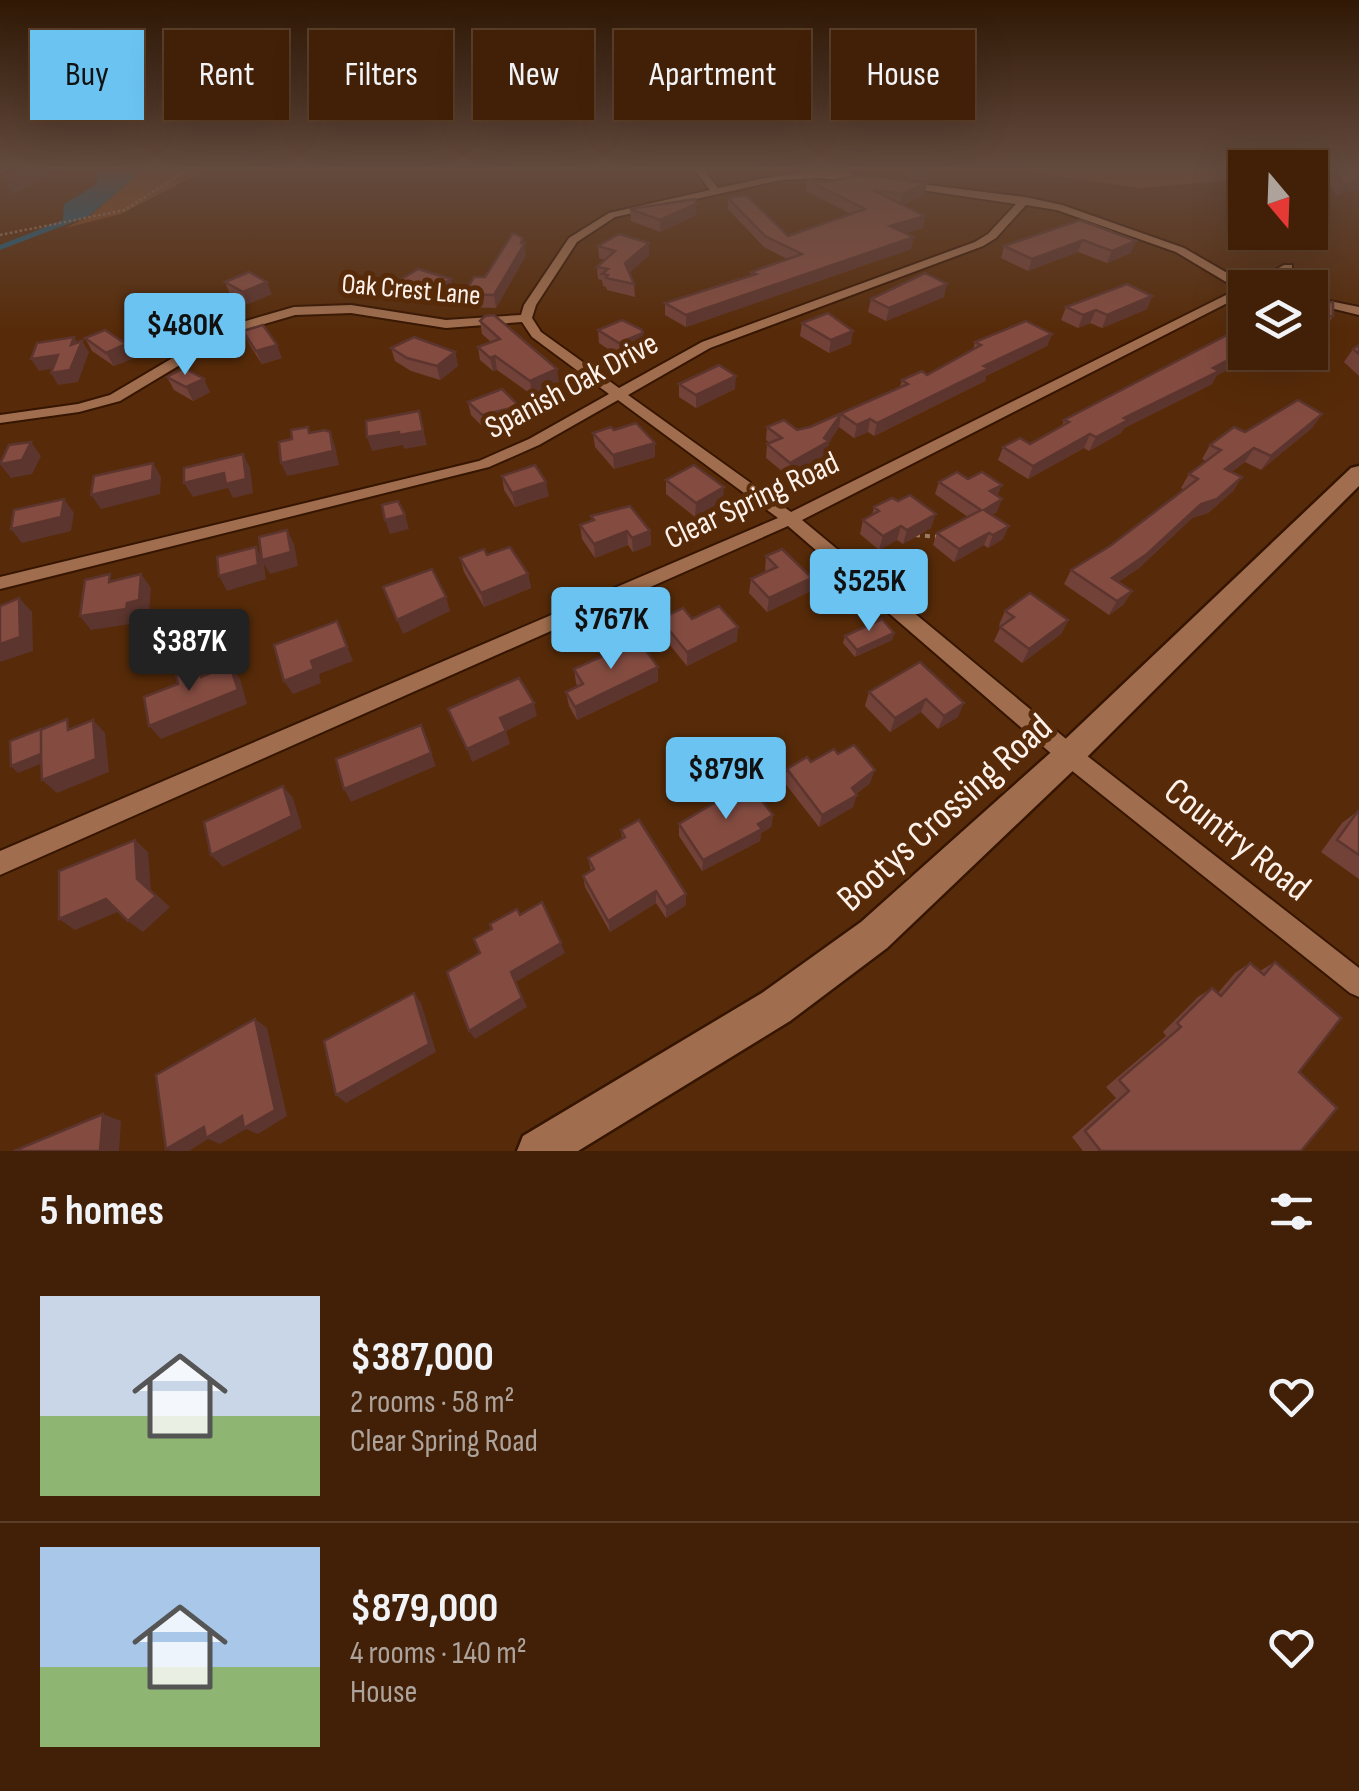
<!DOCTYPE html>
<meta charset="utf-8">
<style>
body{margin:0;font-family:"Sofia Sans Condensed",sans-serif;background:#4c2d15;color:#f1f3f6;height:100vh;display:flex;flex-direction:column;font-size:38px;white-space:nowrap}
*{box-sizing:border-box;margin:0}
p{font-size:32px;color:#aea39b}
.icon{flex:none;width:55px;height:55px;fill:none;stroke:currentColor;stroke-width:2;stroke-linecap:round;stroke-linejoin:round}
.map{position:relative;height:1151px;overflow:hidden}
.sheet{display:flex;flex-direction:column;background:#412007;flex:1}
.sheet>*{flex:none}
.top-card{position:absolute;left:30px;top:30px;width:1300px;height:90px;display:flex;gap:20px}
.needle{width:65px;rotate:161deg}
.tools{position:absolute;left:1228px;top:150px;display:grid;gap:20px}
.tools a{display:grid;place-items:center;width:100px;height:100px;border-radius:0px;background:#412007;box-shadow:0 10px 40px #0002,0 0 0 2px #5a3e28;font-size:50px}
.price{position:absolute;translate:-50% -85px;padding:0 22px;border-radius:10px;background:#6ac3f1;color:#111;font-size:32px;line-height:65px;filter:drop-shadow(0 2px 5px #0008)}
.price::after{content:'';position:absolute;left:50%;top:60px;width:30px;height:22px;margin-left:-15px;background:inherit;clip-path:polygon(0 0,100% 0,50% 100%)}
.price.current{background:#222;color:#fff}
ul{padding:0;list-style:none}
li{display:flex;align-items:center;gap:30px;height:250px;padding:0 40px}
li+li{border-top:2px solid #5a3e28}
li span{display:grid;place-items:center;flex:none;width:280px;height:200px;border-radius:0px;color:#555}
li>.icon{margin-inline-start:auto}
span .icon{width:120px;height:120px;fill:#fffc;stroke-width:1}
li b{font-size:42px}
h2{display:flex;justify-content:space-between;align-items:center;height:120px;padding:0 40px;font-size:42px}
.pill{padding:0 35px;border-radius:0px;background:#412007;box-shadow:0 10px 40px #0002,0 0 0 2px #5a3e28;font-size:35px;line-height:90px}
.pill.current{background:#6ac3f1;color:#111}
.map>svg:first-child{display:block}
.green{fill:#85481d}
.water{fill:#155f7f}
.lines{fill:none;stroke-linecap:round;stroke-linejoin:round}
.street-casing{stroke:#361500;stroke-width:4}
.secondary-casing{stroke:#361500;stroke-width:5}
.path-far1{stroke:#9a7b64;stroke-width:2.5;stroke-dasharray:2.5 2.5;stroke-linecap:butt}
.path{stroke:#9a7b64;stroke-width:4;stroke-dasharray:5 5;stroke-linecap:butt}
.street{fill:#a06e4e;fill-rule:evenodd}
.secondary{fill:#a06e4e;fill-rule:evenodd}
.wall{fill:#724138}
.shaded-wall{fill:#5c352e}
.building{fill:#844c41;stroke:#5c352e;stroke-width:2.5}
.labels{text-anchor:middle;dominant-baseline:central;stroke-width:10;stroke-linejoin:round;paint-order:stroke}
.far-street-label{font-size:28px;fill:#fdf1ea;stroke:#572b09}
.street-label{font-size:32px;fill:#fdf1ea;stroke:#572b09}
.near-street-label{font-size:38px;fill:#fdf1ea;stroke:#572b09}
</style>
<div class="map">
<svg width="1359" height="1151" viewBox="0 0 1359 1151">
<rect width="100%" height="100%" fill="#572b09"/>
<g class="green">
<polygon points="143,170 206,170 121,214 65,228 90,216"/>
<polygon points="1014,170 1245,170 1245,179 1141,188"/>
</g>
<polygon class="water" points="96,170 143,170 89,216 0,250 0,245 63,220 64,204 97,184"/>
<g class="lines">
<defs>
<g id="street">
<polygon points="0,170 5,170 0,174"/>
<path d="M695,170H704L718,188C762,179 830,161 873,180L868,183L820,178L781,180L615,217L577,242L536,305L532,318L541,332L619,388L702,342L975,242L988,234L1016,204L901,187L899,185L904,182L1025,197L1062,205L1184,248L1248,285L1284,265H1292V269L1260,288H1245V294L802,520L1077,748L1359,968V997L1350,993L1061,762L788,526L0,875V851L778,518L618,400L539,445L489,467L0,589V577L479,461L529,439L609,394L532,337L522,322L446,328L351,313L295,315L233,333L120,401L79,412L0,423V415L78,404L110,395L225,327L294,307L351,305L446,320L521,315L524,305L569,238L609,213L710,190ZM1026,205L1057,210L1176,252L1238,289L791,512L628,395L710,348L983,246L996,238Z"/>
<polygon points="1310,297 1359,307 1359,315 1310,303"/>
</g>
<polygon id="secondary" points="1359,466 1359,486 1080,764 887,948 790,1021 578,1151 517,1151 523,1136 762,993 861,922 1058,746 1351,468"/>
</defs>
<use href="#street" class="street-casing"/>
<use href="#secondary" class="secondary-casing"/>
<polyline class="path-far1" points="0,235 125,210 187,170"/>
<polyline class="path" points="915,535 940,537"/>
<use href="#street" class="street"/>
<use href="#secondary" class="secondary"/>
</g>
<g class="wall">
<polygon points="909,170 932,170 928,181 907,178"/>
<polygon points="1325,170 1359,170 1359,189 1337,196 1324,172"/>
<polygon points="807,180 925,194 902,205 923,228 904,233 911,249 686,327 665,315 665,303 751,276 751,272 787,259 764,247 728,209 728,198 788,236 851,214 806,191"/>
<polygon points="630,209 696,215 660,232 631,221"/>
<polygon points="1080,220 1131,253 1107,263 1078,252 1028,271 1001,258 1004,246"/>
<polygon points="598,246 649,255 629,273 634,284 635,297 607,290 606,287 603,286 602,280 598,279 597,267 605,260 599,258"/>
<polygon points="526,255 496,308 467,307 464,294 485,277"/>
<polygon points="225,282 272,294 248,304 230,294"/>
<polygon points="397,282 454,291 434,304 400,295"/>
<polygon points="1152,296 1147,309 1102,328 1090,323 1078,328 1061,320 1066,307"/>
<polygon points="944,297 886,321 868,312 871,299"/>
<polygon points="1310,302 1333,316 1325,329 1310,330"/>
<polygon points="480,321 559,382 532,395 497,370 493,371 480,360 478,347 491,342 482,334"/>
<polygon points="802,323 851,344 829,353 800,336"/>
<polygon points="598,330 643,346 620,357 599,343"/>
<polygon points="243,331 282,358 262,364 249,344"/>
<polygon points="1052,334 1047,346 986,376 985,381 874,436 868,432 854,438 839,427 829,442 827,454 788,476 766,458 767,444 770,443 766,440 767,427 797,430 810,427 900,387 902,380 927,375 973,350 975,342"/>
<polygon points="85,338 134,358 114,366 92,351"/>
<polygon points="1359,345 1359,376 1344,362 1353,349"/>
<polygon points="391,348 455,352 458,366 440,380 411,371 395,361"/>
<polygon points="1257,353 1216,376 1212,384 1124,428 1121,433 1089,451 1084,448 1028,479 998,460 1003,447 1030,444 1062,426 1064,420"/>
<polygon points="167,377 210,392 193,401 174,390"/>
<polygon points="679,384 735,389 696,408 679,397"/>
<polygon points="468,402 519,406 522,419 485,429 471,415"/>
<polygon points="1313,427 1261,470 1245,462 1231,472 1242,477 1233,491 1208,513 1192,518 1139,568 1118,582 1132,591 1123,605 1109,615 1064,584 1071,570 1110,546 1184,490 1181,488 1189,474 1206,461 1202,459 1210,445 1245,432"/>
<polygon points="614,430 655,457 614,469 595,447 593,433"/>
<polygon points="502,476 549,496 515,507 504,490"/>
<polygon points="666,480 723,501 695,517 666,494"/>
<polygon points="939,482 997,496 997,512 992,515 1003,539 988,548 984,545 954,562 933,545 937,533 968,517 935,494"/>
<polygon points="874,507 931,528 903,544 897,540 879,550 860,534 863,520 872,515"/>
<polygon points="591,516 650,531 651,545 633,552 628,545 595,558 582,539 580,525 592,521"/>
<polygon points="766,556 812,578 809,592 767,612 749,593 751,579 766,572 765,570"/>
<polygon points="460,558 528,574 531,588 484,607 464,572"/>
<polygon points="1005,611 1068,620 1061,634 1022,663 994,641 1001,626 999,625"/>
<polygon points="660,619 692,619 737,641 687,666 660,633"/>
<polygon points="894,633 892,640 855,657 843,643 845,636"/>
<polygon points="920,662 958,717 938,729 921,712 890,732 865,706 869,692"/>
<polygon points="658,667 658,681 577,720 569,706 566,692 578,687 576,683 574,669"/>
<polygon points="811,762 870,783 856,794 853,807 819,827 784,782 787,769"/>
<polygon points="1358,811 1359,811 1359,879 1321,852 1342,823"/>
<polygon points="773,815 771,827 761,833 760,841 702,871 679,836 679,824"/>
<polygon points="621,830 686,905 666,918 656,903 610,932 585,887 583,876 591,871 588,858 622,838"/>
<polygon points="1275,962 1299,1072 1301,1151 1083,1151 1072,1137 1116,1098 1106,1087 1166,1036 1163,1032 1198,997 1212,988 1218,993 1235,973 1250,963 1260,971"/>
</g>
<g class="shaded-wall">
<polygon points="33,170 60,170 13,194 6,183"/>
<polygon points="1359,180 1359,189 1337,196 1343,185"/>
<polygon points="927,183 925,194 900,205 902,194"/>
<polygon points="696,204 696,215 660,232 660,220"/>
<polygon points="925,216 923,228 888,237 890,226"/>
<polygon points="914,237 911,249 686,327 686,315"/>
<polygon points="523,238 526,255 496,308 494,295"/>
<polygon points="1083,240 1078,252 1028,271 1032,259"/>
<polygon points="1136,241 1131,253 1107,263 1112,251"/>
<polygon points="649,243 649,255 626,276 625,263"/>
<polygon points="451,279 454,291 434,304 431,291"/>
<polygon points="267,282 272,294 248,304 243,292"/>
<polygon points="947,284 944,297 886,321 889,308"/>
<polygon points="1152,296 1147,309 1102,328 1107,315"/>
<polygon points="1096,310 1090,323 1078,328 1083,315"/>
<polygon points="853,331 851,344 829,353 831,340"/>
<polygon points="643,333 643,346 620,357 619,343"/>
<polygon points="1052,334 1047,346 986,376 985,381 874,436 877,423 984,366"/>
<polygon points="74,337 80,346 82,341 89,352 78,382 58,385 51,373 71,345"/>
<polygon points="126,344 134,358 114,366 106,353"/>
<polygon points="277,345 282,358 262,364 256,351"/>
<polygon points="1245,351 1245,352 1257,352 1216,376 1212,384 1124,428 1121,433 1089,451 1096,437 1124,418"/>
<polygon points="455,352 458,366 440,380 437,366"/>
<polygon points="58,355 66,366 39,371 31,359"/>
<polygon points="495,356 497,370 493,371 490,358"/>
<polygon points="557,369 559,382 532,395 530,381"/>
<polygon points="736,376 735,389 696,408 696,395"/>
<polygon points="204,379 210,392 193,401 186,387"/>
<polygon points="519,406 522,419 485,429 482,415"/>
<polygon points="419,411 427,445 404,449 403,445 372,451 367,437"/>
<polygon points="841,414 839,427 829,442 827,454 788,476 790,463 824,438"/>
<polygon points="1322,414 1313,427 1261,470 1271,456"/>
<polygon points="870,419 868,432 854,438 857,425"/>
<polygon points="330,432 335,446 339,465 287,476 281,463"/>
<polygon points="1090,434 1084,448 1028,479 1033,466"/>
<polygon points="31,442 41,456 32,474 11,478 0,464"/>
<polygon points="655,443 655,457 614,469 613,455"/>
<polygon points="1254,448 1245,462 1217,483 1225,469"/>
<polygon points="243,454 250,468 253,493 233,498 228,488 193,497 184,483"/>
<polygon points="153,463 161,477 160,494 101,509 91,495"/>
<polygon points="1242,477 1233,491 1208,513 1192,518 1139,568 1104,592 1112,578 1201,504"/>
<polygon points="546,482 549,496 515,507 512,493"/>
<polygon points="1002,485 997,497 990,491"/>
<polygon points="724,487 723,501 695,517 696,503"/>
<polygon points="64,499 74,513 71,531 22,543 11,529"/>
<polygon points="1002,499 997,512 979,522 984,510"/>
<polygon points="936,514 931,528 903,544 907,530"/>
<polygon points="405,515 409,529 390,534 385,520"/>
<polygon points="901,526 897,540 879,550 883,536"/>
<polygon points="1009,526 1003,539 988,548 993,535"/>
<polygon points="287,530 294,544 298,566 270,574 264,564 266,579 227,591 219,576 256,547 263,560"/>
<polygon points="627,531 628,545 595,558 594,544"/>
<polygon points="650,531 651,545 633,552 632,538"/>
<polygon points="989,533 984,545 954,562 959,549"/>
<polygon points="141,574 151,588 149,614 137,617 137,623 91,630 80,616 127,603"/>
<polygon points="528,574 531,588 484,607 481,593"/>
<polygon points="812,578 809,592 767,612 769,598"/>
<polygon points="1132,591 1123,605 1109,615 1117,601"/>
<polygon points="446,597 450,611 403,634 397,620"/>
<polygon points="19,598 32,612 33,651 0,662 0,644"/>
<polygon points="1068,620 1061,634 1022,663 1029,649"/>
<polygon points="337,621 353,661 319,674 321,683 293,694 284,681"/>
<polygon points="738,627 737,641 687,666 687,652"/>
<polygon points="894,633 892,640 855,657 857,650"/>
<polygon points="230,665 240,679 247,704 161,739 149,726"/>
<polygon points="658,667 658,681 577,720 575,707"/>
<polygon points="926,699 921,712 890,732 895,718"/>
<polygon points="534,703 537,716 506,731 510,744 472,762 467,749 500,718"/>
<polygon points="964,703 958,717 938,729 944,716"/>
<polygon points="93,720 105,733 109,772 57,793 42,780"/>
<polygon points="421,725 436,766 351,802 344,789"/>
<polygon points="42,754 50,760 18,773 11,766"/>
<polygon points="875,770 870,783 849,799 857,795 853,807 819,827 822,815 852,788"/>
<polygon points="283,786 293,798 302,828 223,867 211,855"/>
<polygon points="773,815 771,827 761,833 760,841 702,871 703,860"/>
<polygon points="135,840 148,852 151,890 170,907 143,932 128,921 137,879"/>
<polygon points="656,891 656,903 610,932 608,921"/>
<polygon points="686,894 686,905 666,918 666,907"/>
<polygon points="106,899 120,911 75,930 59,919"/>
<polygon points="561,943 565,953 516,982 527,1007 475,1039 469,1031 511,972"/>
<polygon points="414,993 421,1003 436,1052 346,1103 336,1095"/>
<polygon points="255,1019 267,1028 287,1116 258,1134 246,1129 220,1144 208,1139 189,1151 170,1151 166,1149 204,1127"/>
<polygon points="103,1114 121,1121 119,1151 100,1151"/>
</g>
<g class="building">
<polygon points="18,170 33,170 6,183"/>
<polygon points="1335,170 1359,170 1359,180 1343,185"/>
<polygon points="861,175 927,183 902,194 873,190 925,216 890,226 914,237 686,315 665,303 756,274 751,272 802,254 765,236 728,198 746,195 788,236 865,209 807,180 827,182"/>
<polygon points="695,199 696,204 660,220 630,209"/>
<polygon points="1080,220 1136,241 1112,251 1083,240 1032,259 1004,246"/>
<polygon points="513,233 523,238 521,243 525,243 494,295 464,294 474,277 485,277"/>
<polygon points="619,234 649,243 625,263 634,284 606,278 608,275 602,274 608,269 597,267 615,251 598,246"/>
<polygon points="418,269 451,279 431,291 397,282"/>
<polygon points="249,272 267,282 243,292 225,282"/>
<polygon points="925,273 947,284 889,308 871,299"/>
<polygon points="1127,284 1152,296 1107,315 1096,310 1083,315 1066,307"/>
<polygon points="1310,302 1333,302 1333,316 1310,317"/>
<polygon points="828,313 853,331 831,340 802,323"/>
<polygon points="494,315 557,369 530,381 495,356 490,358 478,347 500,339 480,321 485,316"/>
<polygon points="622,320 642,330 643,333 619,343 598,330"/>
<polygon points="1026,321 1052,334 984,366 989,368 877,423 870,419 857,425 841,414 824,438 829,441 790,463 767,444 782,438 767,427 784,420 797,430 810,427 908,384 902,380 922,371 927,375 981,345 975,342"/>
<polygon points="263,325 277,345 256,351 243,331"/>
<polygon points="1238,329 1245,332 1245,351 1213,368 1219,371 1124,418 1128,420 1096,437 1090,434 1033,466 1003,447 1020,438 1030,444 1069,422 1064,420 1231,333 1235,335"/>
<polygon points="105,330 126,344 106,353 85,338"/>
<polygon points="74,337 71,345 82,341 70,370 51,373 58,355 31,359 37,343"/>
<polygon points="414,337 455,352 437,366 407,358 391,348"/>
<polygon points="1359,345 1359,354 1353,349"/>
<polygon points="719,365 736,376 696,395 679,384"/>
<polygon points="184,368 204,379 186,387 167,377"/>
<polygon points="502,389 519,406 482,415 468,402"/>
<polygon points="1298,400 1322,414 1271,456 1254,448 1225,469 1242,477 1217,499 1201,504 1147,554 1112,578 1132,591 1117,601 1071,570 1110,546 1198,479 1189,474 1221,450 1210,445 1234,427 1245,432"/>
<polygon points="419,411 423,431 399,435 399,432 367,437 366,421"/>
<polygon points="636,423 655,443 613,455 593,433 611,427 614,430"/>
<polygon points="308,427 309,433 325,430 330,432 333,451 281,463 279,442 292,439 291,430"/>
<polygon points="31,442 22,460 0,464 9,445"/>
<polygon points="243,454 246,479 226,484 224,473 184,483 184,468"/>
<polygon points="153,463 152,480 91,495 94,476"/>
<polygon points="535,465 546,482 512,493 502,476"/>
<polygon points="694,465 724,487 696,503 666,480"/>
<polygon points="957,472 968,479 982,472 1002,485 990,491 1002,499 984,510 1009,526 993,535 989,533 959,549 937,533 981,510 939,482"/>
<polygon points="910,495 936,514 907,530 901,526 883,536 863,520 879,511 874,507 892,498 898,501"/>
<polygon points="64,499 61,517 11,529 14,510"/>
<polygon points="398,501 405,515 385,520 382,505"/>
<polygon points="630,506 650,531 632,538 627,531 594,544 580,525 594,520 591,516"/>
<polygon points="287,530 291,552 262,560 259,537"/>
<polygon points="256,547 258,565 219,576 217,557"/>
<polygon points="510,547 528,574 481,593 460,558 484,549 487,555"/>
<polygon points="782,549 812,578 769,598 751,579 777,567 766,556"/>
<polygon points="432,569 446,597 397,620 383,587"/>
<polygon points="110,574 109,582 141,574 139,600 127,603 126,609 80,616 85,580"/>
<polygon points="1030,593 1068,620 1029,649 1000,627 1014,617 1005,611"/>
<polygon points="19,598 20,637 0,644 0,606"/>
<polygon points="719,606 738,627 687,652 660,619 683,608 692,619"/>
<polygon points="882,619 894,633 857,650 845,636"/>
<polygon points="337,621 347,647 311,661 314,669 284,681 274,645"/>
<polygon points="638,640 658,667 575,707 566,692 583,684 574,669"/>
<polygon points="920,662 964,703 944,716 926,699 895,718 869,692"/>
<polygon points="230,665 238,690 149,726 144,697 178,684 176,676 199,667 201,677"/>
<polygon points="519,678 534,703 500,718 506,731 467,749 448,709"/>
<polygon points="67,719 68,730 93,720 96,759 42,780 40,730"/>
<polygon points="421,725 431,753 344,789 336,759"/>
<polygon points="41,729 41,754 11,766 10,741"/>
<polygon points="854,745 875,770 852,788 857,795 822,815 787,769 807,757 811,762 834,749 838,754"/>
<polygon points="748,783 773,815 758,824 762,829 703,860 679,824"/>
<polygon points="283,786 292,816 211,855 204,822"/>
<polygon points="1358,811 1359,811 1359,855 1337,840"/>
<polygon points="639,820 686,894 666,907 656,891 608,921 583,876 594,869 588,858 625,837 621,830"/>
<polygon points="135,840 137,879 156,896 128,921 106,899 59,919 59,871"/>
<polygon points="542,902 561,943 511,972 522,998 469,1031 447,972 480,953 474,939 492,929 490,924 517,909 520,915"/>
<polygon points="1275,962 1341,1018 1299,1072 1337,1108 1301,1151 1098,1151 1100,1150 1085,1131 1129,1091 1119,1080 1181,1027 1177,1023 1212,988 1221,996 1250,963 1264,975"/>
<polygon points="414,993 429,1044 336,1095 324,1041"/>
<polygon points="255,1019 275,1110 244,1128 242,1116 206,1138 204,1127 166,1149 156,1075"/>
<polygon points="103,1114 100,1151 14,1151"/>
</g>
<linearGradient id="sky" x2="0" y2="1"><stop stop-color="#301805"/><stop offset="0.51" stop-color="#634a3e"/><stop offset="1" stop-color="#634a3e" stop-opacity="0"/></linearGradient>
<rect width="1359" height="331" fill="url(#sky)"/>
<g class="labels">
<g class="far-street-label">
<text transform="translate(411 290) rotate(5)">Oak Crest Lane</text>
</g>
<g class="street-label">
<text transform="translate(572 386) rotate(-28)">Spanish Oak Drive</text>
<text transform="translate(752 501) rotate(-25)">Clear Spring Road</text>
</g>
<g class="near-street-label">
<text transform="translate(945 813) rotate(-42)">Bootys Crossing Road</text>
<text transform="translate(1237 840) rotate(38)">Country Road</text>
</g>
</g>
</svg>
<div class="tools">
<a><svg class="needle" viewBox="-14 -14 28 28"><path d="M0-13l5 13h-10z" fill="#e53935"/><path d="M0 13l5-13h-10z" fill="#aea39b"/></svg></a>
<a><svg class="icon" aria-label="layers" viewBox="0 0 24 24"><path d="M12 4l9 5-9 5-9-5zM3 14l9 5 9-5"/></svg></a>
</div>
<b class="price" style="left:185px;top:378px">$480K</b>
<b class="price" style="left:869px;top:634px">$525K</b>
<b class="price" style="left:611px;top:672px">$767K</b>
<b class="price current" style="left:189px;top:694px">$387K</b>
<b class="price" style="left:726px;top:822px">$879K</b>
<div class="top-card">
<a class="pill current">Buy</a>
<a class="pill">Rent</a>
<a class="pill">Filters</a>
<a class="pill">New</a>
<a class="pill">Apartment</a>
<a class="pill">House</a>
</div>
</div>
<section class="sheet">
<h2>5 homes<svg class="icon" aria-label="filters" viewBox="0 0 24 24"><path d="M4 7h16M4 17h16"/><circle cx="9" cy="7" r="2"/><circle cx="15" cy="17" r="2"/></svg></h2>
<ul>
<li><span style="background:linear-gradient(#c9d6e8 60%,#8fb573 0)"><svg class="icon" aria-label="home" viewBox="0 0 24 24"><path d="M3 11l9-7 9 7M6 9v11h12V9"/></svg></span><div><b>$387,000</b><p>2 rooms · 58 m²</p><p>Clear Spring Road</p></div><svg class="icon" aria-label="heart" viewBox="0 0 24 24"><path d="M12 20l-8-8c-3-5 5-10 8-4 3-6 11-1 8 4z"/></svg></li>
<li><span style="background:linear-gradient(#a9c7e8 60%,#8fb573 0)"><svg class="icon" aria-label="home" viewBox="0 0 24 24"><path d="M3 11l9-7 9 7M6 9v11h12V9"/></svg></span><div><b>$879,000</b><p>4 rooms · 140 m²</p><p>House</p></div><svg class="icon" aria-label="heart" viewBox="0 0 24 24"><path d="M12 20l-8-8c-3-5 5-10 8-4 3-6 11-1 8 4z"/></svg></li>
</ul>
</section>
